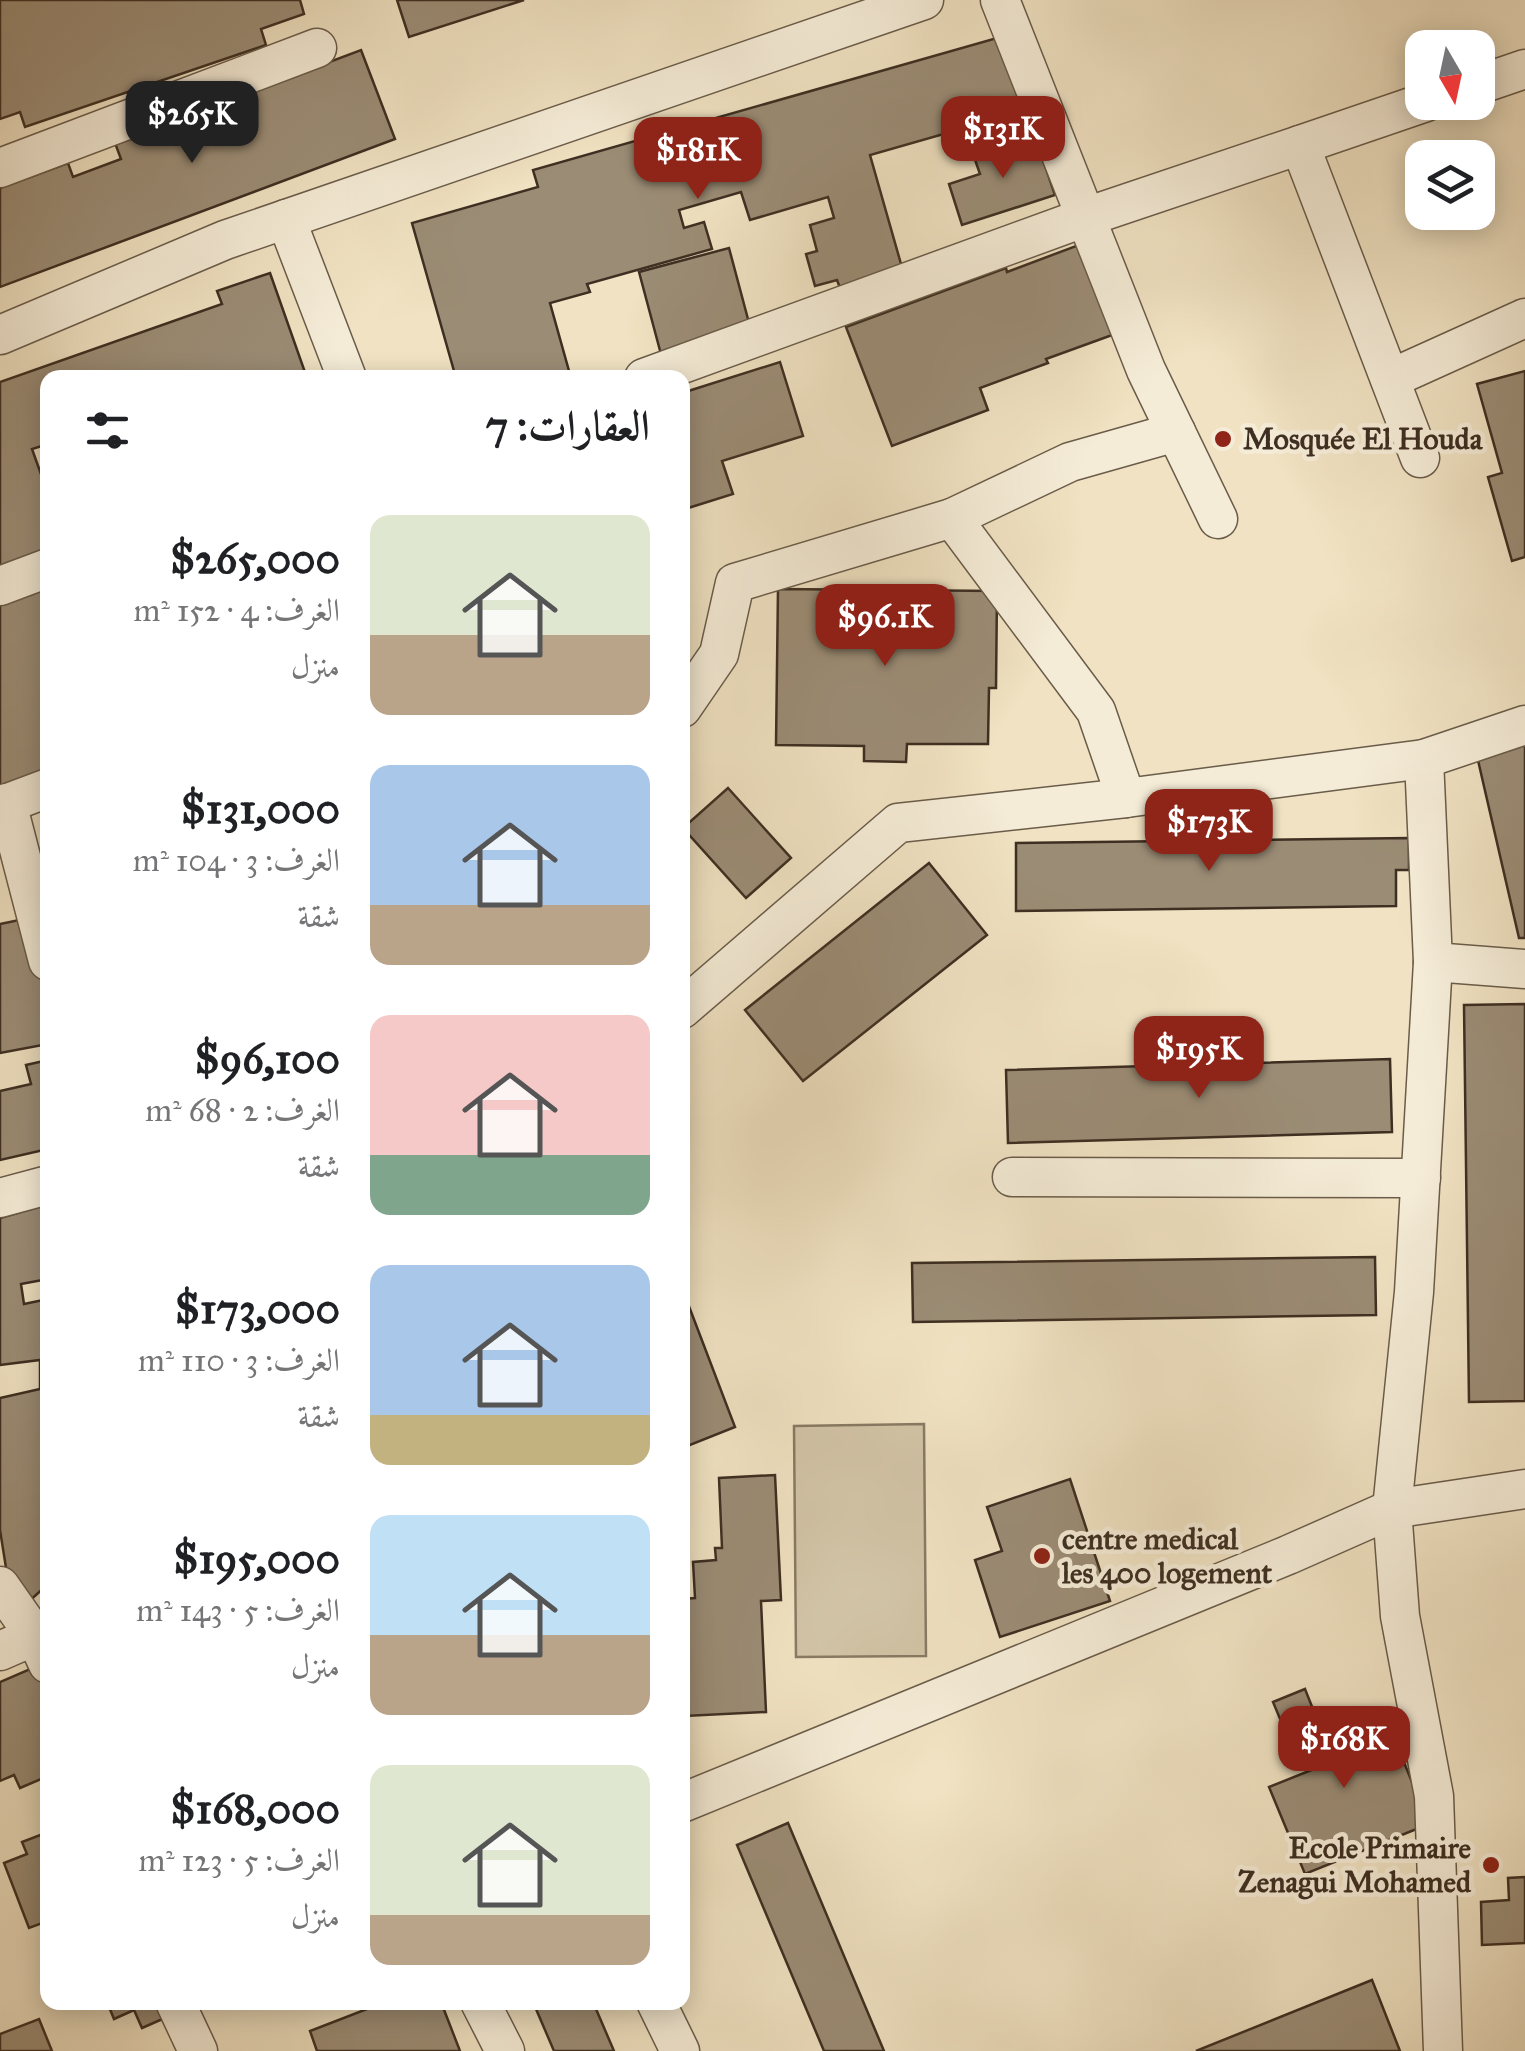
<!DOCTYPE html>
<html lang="ar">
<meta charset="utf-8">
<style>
body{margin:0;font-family:"IM FELL Great Primer",Amiri,serif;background:#f6f6f6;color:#202124;direction:rtl;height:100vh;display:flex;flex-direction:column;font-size:38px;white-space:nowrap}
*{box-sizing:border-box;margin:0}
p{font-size:32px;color:#757577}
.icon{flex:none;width:55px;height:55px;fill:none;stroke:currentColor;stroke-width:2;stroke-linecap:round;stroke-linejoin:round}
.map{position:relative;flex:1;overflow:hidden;direction:ltr}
.sheet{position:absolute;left:40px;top:370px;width:650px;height:1640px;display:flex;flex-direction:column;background:#fff;border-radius:20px;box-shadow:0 5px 25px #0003;direction:rtl}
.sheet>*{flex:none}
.needle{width:65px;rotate:171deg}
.buttons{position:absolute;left:1405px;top:30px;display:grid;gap:20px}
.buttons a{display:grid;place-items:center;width:90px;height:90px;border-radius:20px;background:#fff;box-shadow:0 5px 25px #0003;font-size:50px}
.price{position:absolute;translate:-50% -85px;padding:0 22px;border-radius:20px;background:#8f2418;color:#fff;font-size:32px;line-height:65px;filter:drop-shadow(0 2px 5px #0008)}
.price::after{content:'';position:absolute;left:50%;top:60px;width:30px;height:22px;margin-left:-15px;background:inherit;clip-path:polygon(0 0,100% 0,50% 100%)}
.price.active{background:#222;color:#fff}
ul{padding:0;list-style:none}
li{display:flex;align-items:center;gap:30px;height:250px;padding:0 40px}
li span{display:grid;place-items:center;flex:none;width:280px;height:200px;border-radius:20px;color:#555}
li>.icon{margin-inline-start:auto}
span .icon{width:120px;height:120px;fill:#fffc;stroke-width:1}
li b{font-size:42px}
h2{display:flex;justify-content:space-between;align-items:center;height:120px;padding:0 40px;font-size:42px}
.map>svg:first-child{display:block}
.green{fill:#d2c4a7;stroke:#887a64;stroke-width:2.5}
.building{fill:#9b8c75;stroke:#3e2f22;stroke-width:2.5}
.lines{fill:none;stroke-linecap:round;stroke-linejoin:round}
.street-casing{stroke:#6a5c4a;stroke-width:41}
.street{stroke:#f5ecd7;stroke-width:38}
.poi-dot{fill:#8f2418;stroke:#f5ecd7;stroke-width:4}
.labels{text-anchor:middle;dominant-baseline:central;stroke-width:9;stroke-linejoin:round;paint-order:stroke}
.poi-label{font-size:30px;font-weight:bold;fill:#3e2f22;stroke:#f5ecd7;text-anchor:start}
</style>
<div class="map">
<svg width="1525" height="2051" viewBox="0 0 1525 2051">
<rect width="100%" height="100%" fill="#f0e2c2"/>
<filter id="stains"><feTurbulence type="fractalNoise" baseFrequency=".002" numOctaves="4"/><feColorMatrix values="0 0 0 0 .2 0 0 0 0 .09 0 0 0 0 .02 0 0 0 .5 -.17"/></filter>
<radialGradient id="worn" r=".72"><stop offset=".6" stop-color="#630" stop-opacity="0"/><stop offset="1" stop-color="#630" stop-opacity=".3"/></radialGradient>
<polygon class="green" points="924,1424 926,1656 796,1657 794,1426"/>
<g class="building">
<polygon points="0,0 300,0 304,14 261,29 266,45 25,127 20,112 0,119"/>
<polygon points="397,0 524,0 409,37"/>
<polygon points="1004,36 1029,121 951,144 947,133 870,155 903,271 840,288 837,280 815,286 806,254 817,251 810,225 834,218 828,197 750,220 741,192 679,210 684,228 704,222 712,249 587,284 590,292 550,303 571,378 456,378 412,223 538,187 533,170"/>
<polygon points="361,50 395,139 0,287 0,188 68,163 73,177 121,159 115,143"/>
<polygon points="1034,133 1055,195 962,225 949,184 980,174 973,154"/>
<polygon points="1092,240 1126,330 1046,359 1048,363 980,388 988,410 892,446 846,327 1006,268 1007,272"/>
<polygon points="729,248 752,334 662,358 639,272"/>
<polygon points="270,273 307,378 48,378 48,444 32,449 42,477 48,475 48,551 0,568 0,382 222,304 217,291"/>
<polygon points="780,362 803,436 722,461 733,494 682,510 682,393"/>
<polygon points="1525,371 1525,557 1512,561 1488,477 1502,473 1477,384"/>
<polygon points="48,585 48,781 0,798 0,602"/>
<polygon points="778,589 997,591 996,688 989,688 988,744 907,744 906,762 864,761 864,746 776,745"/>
<polygon points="1525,745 1525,938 1519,938 1477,756"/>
<polygon points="728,788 791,858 746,898 683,828"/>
<polygon points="1409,838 1409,870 1396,870 1396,906 1016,911 1016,843"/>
<polygon points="929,863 987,935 803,1081 745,1010"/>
<polygon points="29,918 41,957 48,990 48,1044 0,1053 0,924"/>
<polygon points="1525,1004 1525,1401 1469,1402 1464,1005"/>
<polygon points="1390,1059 1392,1132 1008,1143 1006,1070"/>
<polygon points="48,1060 48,1149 0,1160 0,1091 31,1084 26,1065"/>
<polygon points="48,1204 48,1279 21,1284 24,1304 48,1299 48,1584 24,1606 10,1593 0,1530 0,1398 40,1389 40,1360 0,1365 0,1218"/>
<polygon points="1375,1257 1376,1315 913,1322 912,1263"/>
<polygon points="682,1288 735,1427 685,1447 682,1440"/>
<polygon points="775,1475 781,1600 761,1601 766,1712 685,1716 682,1599 695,1598 693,1562 716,1560 715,1548 722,1548 719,1478"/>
<polygon points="1070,1479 1110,1601 1000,1637 975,1560 1002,1551 987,1507"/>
<polygon points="37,1666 48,1689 48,1776 20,1788 14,1775 0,1781 0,1682"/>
<polygon points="1305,1689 1328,1747 1388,1723 1429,1824 1305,1874 1269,1787 1319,1767 1304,1732 1288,1738 1273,1702"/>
<polygon points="788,1823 884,2051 824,2051 737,1845"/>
<polygon points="48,1832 48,1921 29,1928 4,1863 27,1854 22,1842"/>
<polygon points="1525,1877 1525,1943 1482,1945 1481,1902 1509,1900 1508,1878"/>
<polygon points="1372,1980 1400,2051 1196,2051"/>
<polygon points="107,2002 161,2002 167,2017 142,2028 134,2010 114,2019"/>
<polygon points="385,2002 441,2002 460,2051 317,2051 310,2031"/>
<polygon points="533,2002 593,2002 614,2051 554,2051"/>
<polygon points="39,2019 52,2051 0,2051 0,2034"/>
</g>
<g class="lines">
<defs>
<g id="street">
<polyline points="1000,0 1146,370 1218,519"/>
<polyline points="1478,85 1525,69"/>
<polyline points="0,168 317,48"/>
<polyline points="286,219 347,378"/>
<polyline points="0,335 225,240 924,0"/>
<polyline points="644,378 1086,217 1300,145"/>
<polyline points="1390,379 1525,318"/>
<polyline points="1420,458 1300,145 1426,102"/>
<polyline points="952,518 1070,462 1176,432"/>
<polyline points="0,586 48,568"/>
<polyline points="682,708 719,654 735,583 952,518 1096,711 1126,798 898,823 682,1009"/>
<polyline points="1126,798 1424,759"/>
<polyline points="7,803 48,961"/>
<polyline points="0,806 48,788"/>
<polyline points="1433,962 1525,969"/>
<polyline points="1012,1177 1421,1178"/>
<polyline points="0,1198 48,1185"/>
<polyline points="0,1586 35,1636 48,1664"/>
<polyline points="0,1651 48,1630"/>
<polyline points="682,1803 1288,1555 1392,1509 1525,1489"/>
<polyline points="175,2002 198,2051"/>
<polyline points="480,2002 505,2051"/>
<polyline points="656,2002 680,2051"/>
<polyline points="1443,2051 1434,1796 1400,1616 1392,1509 1414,1292 1433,962 1424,759 1525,725"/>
</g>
</defs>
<use href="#street" class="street-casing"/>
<use href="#street" class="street"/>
</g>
<g class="poi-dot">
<circle cx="1223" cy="439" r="10"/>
<circle cx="1042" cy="1556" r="10"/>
<circle cx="1491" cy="1865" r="10"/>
</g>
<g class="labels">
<g class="poi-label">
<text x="1243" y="439">Mosquée El Houda</text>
<text x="1062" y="1539">centre medical<tspan x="1062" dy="34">les 400 logement</tspan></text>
<text x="1471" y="1848" text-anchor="end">Ecole Primaire<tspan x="1471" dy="34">Zenagui Mohamed</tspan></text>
</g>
</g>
<rect width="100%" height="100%" filter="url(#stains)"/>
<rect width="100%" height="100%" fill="url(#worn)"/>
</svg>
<div class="buttons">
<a><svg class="needle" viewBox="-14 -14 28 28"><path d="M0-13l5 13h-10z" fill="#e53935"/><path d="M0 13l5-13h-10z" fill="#757577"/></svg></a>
<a><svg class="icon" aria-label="layers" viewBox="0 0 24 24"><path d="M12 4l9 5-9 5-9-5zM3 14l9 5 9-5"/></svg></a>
</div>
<b class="price active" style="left:192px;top:166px">$265K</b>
<b class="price" style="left:1003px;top:181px">$131K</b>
<b class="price" style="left:698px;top:202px">$181K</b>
<b class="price" style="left:885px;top:669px">$96.1K</b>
<b class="price" style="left:1209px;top:874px">$173K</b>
<b class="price" style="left:1199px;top:1101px">$195K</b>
<b class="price" style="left:1344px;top:1791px">$168K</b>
<section class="sheet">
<h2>العقارات: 7<svg class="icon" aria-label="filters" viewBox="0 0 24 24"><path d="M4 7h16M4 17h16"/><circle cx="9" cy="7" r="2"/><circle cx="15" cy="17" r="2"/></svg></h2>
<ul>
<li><span style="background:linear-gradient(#dfe7d0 60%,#b9a48a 0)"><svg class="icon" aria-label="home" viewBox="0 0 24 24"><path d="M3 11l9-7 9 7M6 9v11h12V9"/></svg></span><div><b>$265,000</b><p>الغرف: 4 · 152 m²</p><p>منزل</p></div></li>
<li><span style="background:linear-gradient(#a9c7e8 70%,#b9a48a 0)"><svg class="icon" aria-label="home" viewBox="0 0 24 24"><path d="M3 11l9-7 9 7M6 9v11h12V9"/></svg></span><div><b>$131,000</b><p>الغرف: 3 · 104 m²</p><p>شقة</p></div></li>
<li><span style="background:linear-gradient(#f6c9c9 70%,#7fa58c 0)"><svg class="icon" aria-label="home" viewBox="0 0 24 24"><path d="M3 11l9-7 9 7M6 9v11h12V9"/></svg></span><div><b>$96,100</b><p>الغرف: 2 · 68 m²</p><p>شقة</p></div></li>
<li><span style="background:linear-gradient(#a9c7e8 75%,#c2b280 0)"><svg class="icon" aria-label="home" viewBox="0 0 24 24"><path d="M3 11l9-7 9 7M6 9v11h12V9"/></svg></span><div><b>$173,000</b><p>الغرف: 3 · 110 m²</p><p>شقة</p></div></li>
<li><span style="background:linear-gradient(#bfe0f5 60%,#b9a48a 0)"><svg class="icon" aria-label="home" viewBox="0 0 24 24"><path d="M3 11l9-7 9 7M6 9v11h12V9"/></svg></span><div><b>$195,000</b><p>الغرف: 5 · 143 m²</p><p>منزل</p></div></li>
<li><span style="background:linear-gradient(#dfe7d0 75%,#b9a48a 0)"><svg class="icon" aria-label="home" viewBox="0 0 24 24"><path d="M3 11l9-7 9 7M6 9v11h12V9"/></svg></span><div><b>$168,000</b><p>الغرف: 5 · 123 m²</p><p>منزل</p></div></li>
</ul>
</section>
</div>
